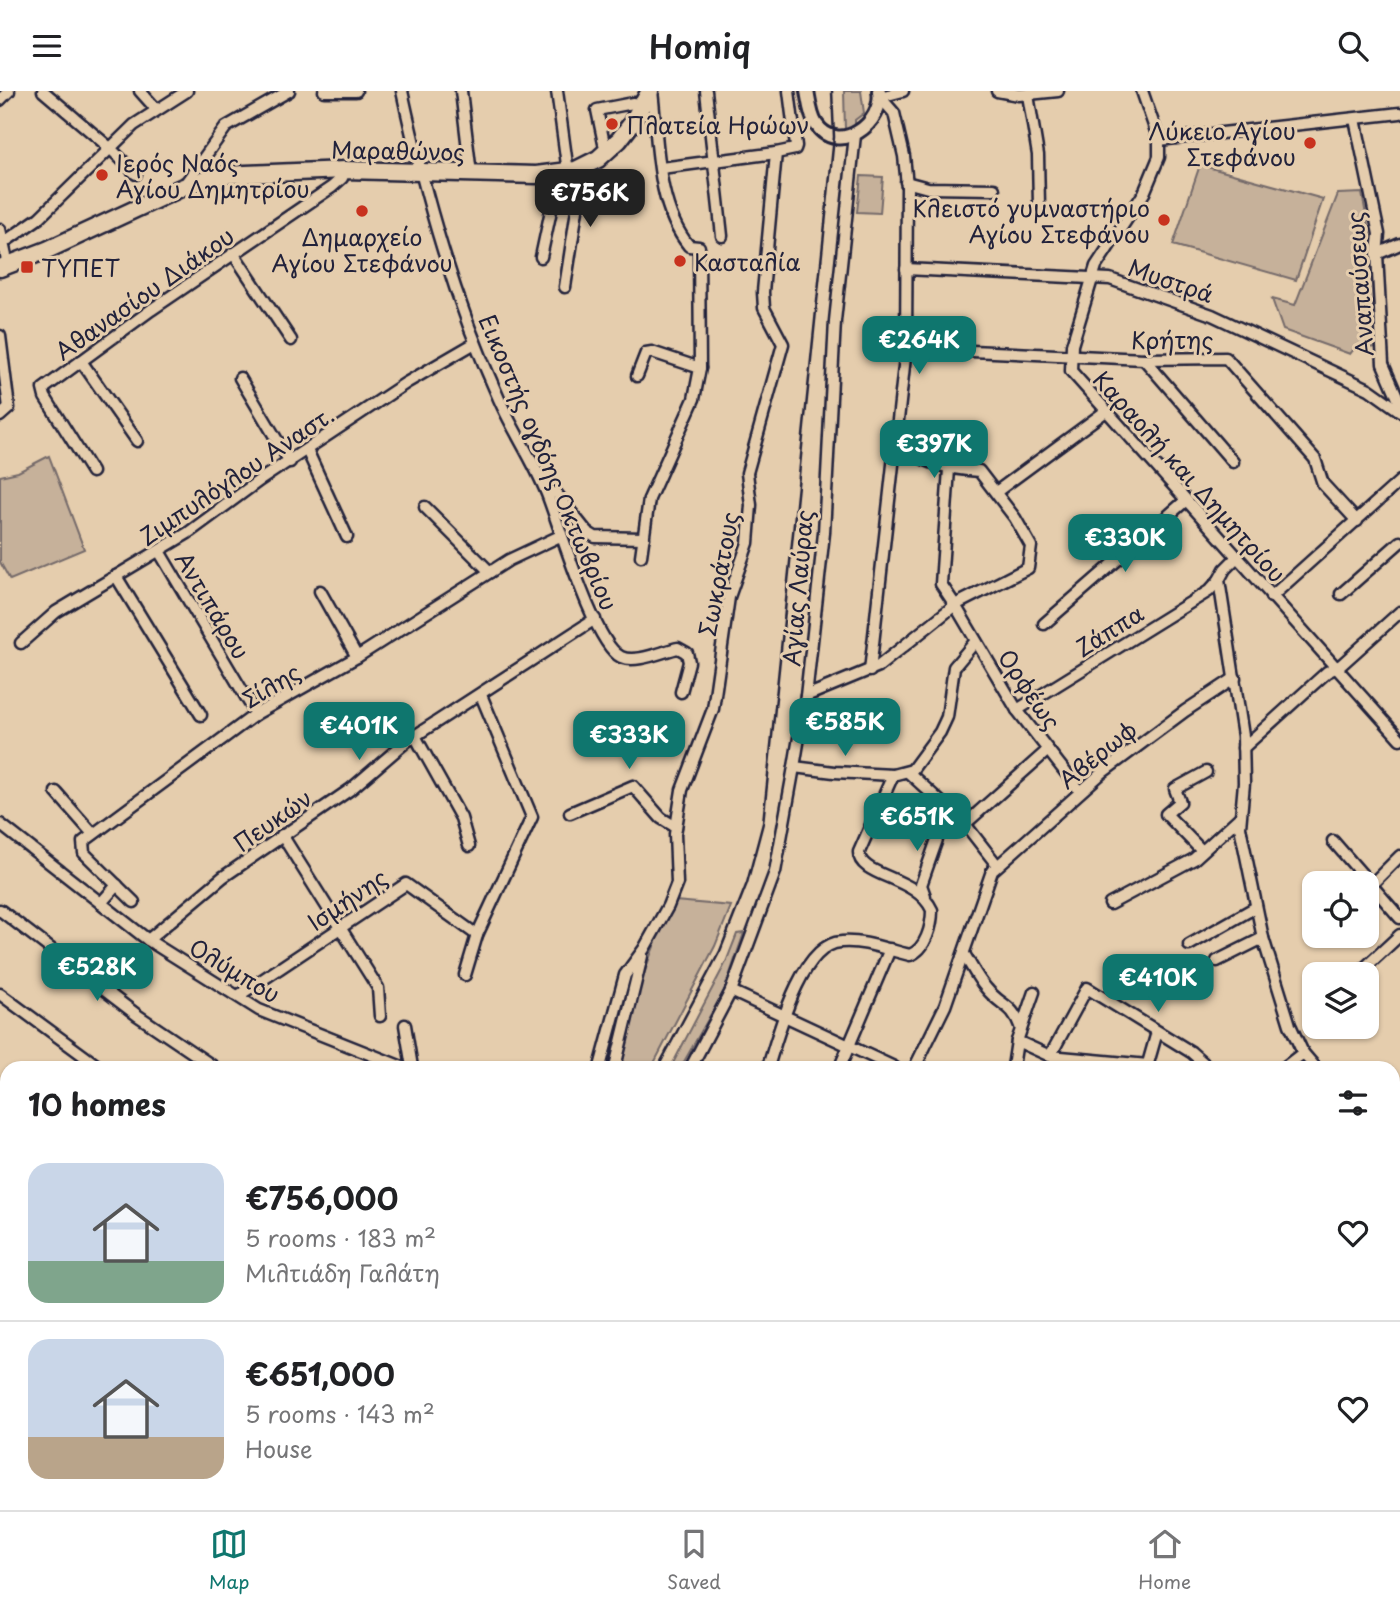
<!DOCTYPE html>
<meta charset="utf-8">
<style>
body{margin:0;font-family:"Playpen Sans",sans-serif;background:#f6f6f6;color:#202124;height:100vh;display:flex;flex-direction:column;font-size:26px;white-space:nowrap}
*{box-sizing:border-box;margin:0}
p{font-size:23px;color:#757577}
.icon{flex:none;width:38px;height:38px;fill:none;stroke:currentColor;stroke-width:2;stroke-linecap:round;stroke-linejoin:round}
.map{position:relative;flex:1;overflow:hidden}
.drawer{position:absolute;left:0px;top:970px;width:1400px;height:450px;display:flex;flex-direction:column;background:#fff;border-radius:21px 21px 0 0;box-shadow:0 2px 5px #0004}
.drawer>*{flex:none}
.controls{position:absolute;left:1302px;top:780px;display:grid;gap:14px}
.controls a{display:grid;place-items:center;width:77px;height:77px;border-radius:14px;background:#fff;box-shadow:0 2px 5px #0004;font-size:35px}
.price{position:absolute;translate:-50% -60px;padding:0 16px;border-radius:14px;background:#0f766e;color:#fff;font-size:23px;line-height:46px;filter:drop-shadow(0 2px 4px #0008)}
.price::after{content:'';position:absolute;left:50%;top:42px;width:21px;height:16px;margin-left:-10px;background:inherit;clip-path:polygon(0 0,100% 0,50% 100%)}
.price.current{background:#222;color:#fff}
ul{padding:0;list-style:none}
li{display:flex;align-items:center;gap:21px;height:175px;padding:0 28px}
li+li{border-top:2px solid #e0e0e0}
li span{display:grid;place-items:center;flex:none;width:196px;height:140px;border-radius:21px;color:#555}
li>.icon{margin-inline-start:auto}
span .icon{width:84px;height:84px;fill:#fffc;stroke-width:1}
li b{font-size:30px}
h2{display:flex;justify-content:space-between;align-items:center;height:84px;padding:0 28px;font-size:30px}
header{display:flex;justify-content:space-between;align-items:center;height:91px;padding:0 28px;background:#fff;font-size:32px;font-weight:600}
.dock{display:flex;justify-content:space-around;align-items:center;height:98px;border-top:2px solid #e0e0e0;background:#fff;font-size:19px;color:#757577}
.dock a{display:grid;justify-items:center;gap:4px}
.dock .current{color:#0f766e}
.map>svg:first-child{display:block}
.green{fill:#c6b19a;stroke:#746a6a;stroke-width:2}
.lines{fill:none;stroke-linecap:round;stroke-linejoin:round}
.minor-casing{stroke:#22223b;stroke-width:15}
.tertiary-casing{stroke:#22223b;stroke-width:18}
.primary-casing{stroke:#22223b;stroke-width:21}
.minor{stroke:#e5cdad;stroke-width:10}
.tertiary{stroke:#e5cdad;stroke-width:12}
.primary{stroke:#e5cdad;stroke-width:16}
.rail{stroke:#22223b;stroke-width:2.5}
.poi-dot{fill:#c8321e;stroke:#e5cdad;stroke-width:2.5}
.labels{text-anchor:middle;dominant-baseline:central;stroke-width:6;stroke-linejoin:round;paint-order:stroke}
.poi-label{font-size:23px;fill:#22223b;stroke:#e5cdad;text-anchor:start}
.street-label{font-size:23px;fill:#22223b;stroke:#e5cdad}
</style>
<header><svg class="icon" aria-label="menu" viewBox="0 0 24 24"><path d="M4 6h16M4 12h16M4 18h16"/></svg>Homiq<svg class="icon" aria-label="search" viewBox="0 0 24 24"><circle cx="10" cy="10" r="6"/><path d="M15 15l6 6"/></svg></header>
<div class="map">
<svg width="1400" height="1419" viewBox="0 0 1400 1419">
<rect width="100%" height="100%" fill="#e5cdad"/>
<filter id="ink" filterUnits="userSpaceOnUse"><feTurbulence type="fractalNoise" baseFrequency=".0143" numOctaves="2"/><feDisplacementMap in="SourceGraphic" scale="14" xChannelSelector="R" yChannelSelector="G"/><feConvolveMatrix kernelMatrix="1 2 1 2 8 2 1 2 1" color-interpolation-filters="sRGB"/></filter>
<g filter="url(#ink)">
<g class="green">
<polygon points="844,0 861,0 864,22 855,29 855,37 845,39"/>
<polygon points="1200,74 1323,108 1296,189 1173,154"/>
<polygon points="861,85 883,86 880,122 857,121"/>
<polygon points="1362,102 1373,162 1378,256 1354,258 1350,263 1283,239 1272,208 1295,214 1338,103"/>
<polygon points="49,365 84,458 10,489 0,471 0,385 18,381"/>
<path d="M675,810L731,815L715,855L652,976H619C633,918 646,863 675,810Z"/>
<polygon points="744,842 724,900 681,976 671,976 726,871 737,843"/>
<polygon points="0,1061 7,1063 7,1336 0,1344"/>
<polygon points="488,1412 626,1412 629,1419 485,1419"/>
<polygon points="645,1412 879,1412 879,1413 871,1419 648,1419"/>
<polygon points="1049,1412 1191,1412 1203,1419 1046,1419"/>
</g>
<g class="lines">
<defs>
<g id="minor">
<polyline points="43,0 110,57 136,83"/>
<polyline points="140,0 156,18"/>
<polyline points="324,0 356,0"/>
<path d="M402,0C425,106 454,209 499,308C513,340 534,370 547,403C559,433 594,553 621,566C636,573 663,560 678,557L687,562L689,571L681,601"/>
<polyline points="461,0 471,83"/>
<polyline points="557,0 568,81"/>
<polyline points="706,0 722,145"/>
<polyline points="997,0 1019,4 1058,0"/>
<polyline points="1142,0 1159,49 1159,66 1144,102 1096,175 1072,254 1071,280 1400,648"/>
<polyline points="1028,4 1038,64 1039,115"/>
<polyline points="880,6 903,0"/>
<polyline points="0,9 9,0"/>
<polyline points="1355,28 1379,143 1377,163 1383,273 1400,312"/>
<polyline points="1159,49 1400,22"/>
<polyline points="606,62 597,19 633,12 643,13"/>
<polyline points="661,77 776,62"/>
<polyline points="906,91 928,97 994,98"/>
<polyline points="183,96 226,36 289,0"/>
<polyline points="0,138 8,174"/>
<polyline points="3,152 39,127 134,34 187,0"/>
<polyline points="233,162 291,249"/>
<polyline points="1377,163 1400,153"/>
<polyline points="541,166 559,82"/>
<polyline points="906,178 1110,188 1212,224 1369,298 1400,320"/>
<polyline points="565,196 581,93 580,77"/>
<polyline points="0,245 9,317 0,325"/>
<polyline points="906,257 1144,268 1226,267 1315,368 1323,393 1357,430"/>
<polyline points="1144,268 1233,371"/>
<polyline points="81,270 137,350"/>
<polyline points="637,285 646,262 652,261 700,277"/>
<polyline points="240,287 290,371"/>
<path d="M897,348C919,373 948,378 979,380L1015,427L1031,455L1028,477L955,514L1017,619L1080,700"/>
<polyline points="307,359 347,446"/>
<polyline points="92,381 45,306 43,298 151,219 332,96 342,87 345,79"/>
<polyline points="547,401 556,402 587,441 595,446 644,447"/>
<polyline points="996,401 1106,320"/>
<polyline points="425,416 490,481"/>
<polyline points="159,460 256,623"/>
<path d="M641,465L649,408L694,308L700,277L699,156L689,155C656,115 658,50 652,0"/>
<polyline points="116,485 201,624"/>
<polyline points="320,500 357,566"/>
<polyline points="1341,503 1400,451"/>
<polyline points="1271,506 1400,390"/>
<polyline points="1044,533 1185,410"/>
<polyline points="21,552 56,521 188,442 260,389 406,292 475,252"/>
<polyline points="870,580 906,257 907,94 904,65 894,22 880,6"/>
<polyline points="806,605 879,575 955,514 941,493 949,378"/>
<polyline points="1017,619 1209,500 1219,489"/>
<polyline points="415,645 461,727 469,755"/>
<polyline points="1243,657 1327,581 1341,574 1400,521"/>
<polyline points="794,676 834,681 893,684"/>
<polyline points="909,682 965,733 997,774"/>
<polyline points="56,701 93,743"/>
<polyline points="570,722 633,695 661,727 676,736"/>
<polyline points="0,733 148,849 259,919 402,976"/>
<polyline points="965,733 1048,659"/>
<polyline points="282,744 378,897 380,925"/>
<polyline points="1333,750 1400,827"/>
<polyline points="1202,760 1166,723 1180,711 1175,698 1206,681"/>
<polyline points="1371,794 1400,765"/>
<polyline points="925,805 921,794 948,717"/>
<polyline points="134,811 84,762 83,751 256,623 357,566 509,469 560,445"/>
<polyline points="101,812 117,794"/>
<polyline points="1110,813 1194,768 1240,726"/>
<polyline points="0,819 137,924 214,976"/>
<polyline points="1263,847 1290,934 1303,962 1285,976"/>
<polyline points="148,849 223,786 351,698 407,650 595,528"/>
<polyline points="1189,854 1256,816"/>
<path d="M964,863C971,874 977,887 986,897C1002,917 1012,911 1021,938"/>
<polyline points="1217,870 1263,847 1240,736 1244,692 1243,645 1219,489 1225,478 1236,467"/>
<polyline points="465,884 477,844 532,726 481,604"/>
<polyline points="1357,884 1400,844"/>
<polyline points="731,900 894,976"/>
<polyline points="0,903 99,976"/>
<polyline points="238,905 406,793 477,844"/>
<polyline points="405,934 412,976"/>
<polyline points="1017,950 1050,965 1148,974"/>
<polyline points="1303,962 1315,976"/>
<polyline points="1050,965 1087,897 1191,961 1208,976"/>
<polyline points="600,976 625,884 644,858 668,815 677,792 675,743 682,699 713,618 729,506 748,452 751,414 747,382 783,253 764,217 763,201 776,62 795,58 796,55 789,0"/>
<polyline points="615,976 642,865"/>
<polyline points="691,976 731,900 775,781 794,676 806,605 824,442 835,230 855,44"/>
<path d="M768,976C778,944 801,853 841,851C866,849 887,859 910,864C926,858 932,835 932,819C917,785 858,786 859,761L893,684L912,679L940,641L947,626L954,576L975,551"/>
<polyline points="840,976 890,858"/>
<polyline points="915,976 945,915 992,780 1103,681 1185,620 1235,587"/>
<polyline points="1013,976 1017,950 1034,901"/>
<polyline points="1147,976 1157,941"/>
<polyline points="0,1030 7,1028"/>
<polyline points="1393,1068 1400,1075"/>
<polyline points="0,1390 7,1383"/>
<polyline points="96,1412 102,1419"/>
<polyline points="172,1412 198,1419"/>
<polyline points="573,1412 575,1419"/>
<polyline points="137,1419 142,1412"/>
</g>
<path id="tertiary" d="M807,0C809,10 810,24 816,33C838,66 885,32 879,0"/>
<polyline id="primary" points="0,177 47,159 183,96 220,84 345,79 536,84 576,79 598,68 619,49 632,32 650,0"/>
</defs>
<use href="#minor" class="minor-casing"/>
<use href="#tertiary" class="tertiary-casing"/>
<use href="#primary" class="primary-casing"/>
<use href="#minor" class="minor"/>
<use href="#tertiary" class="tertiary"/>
<use href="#primary" class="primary"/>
<g class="rail">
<polyline points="658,976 720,860 747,792 763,732 834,46 832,0"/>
<polyline points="642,1412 645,1419"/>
</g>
</g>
</g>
<g class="poi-dot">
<circle cx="612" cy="33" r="7"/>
<circle cx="1310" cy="52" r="7"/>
<circle cx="102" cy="84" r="7"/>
<circle cx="362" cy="120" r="7"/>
<circle cx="1164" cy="129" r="7"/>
<circle cx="680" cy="170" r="7"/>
<rect x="20" y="169" width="14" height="14" rx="3.5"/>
</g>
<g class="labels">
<g class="poi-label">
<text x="626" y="33">Πλατεία Ηρώων</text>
<text x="1296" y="39" text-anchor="end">Λύκειο Αγίου<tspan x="1296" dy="26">Στεφάνου</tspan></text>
<text x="116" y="71">Ιερός Ναός<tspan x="116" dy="26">Αγίου Δημητρίου</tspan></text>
<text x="1150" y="116" text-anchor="end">Κλειστό γυμναστήριο<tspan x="1150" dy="26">Αγίου Στεφάνου</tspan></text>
<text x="362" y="145" text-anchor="middle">Δημαρχείο<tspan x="362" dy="26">Αγίου Στεφάνου</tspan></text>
<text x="694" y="170">Κασταλία</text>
<text x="41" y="176">ΤΥΠΕΤ</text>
</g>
<g class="street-label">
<text transform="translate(398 59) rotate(1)">Μαραθώνος</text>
<text transform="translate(1171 189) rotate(19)">Μυστρά</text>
<text transform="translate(1359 193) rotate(-94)">Αναπαύσεως</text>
<text transform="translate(144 202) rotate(-35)">Αθανασίου Διάκου</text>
<text x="1172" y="248">Κρήτης</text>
<text transform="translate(549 371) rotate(67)">Εικοστής ογδόης Οκτωβρίου</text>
<text transform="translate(236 384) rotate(-34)">Ζιμπυλόγλου Αναστ.</text>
<text transform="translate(1190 385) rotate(48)">Καραολή και Δημητρίου</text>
<text transform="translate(718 483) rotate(-79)">Σωκράτους</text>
<text transform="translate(797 497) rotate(-85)">Αγίας Λαύρας</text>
<text transform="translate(213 514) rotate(59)">Αντιπάρου</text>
<text transform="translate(1109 539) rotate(-32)">Ζάππα</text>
<text transform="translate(271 594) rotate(-31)">Σίλης</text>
<text transform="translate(1030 598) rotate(56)">Ορφέως</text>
<text transform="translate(1097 663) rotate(-39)">Αβέρωφ</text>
<text transform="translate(272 729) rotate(-35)">Πευκών</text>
<text transform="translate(347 808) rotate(-34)">Ισμήνης</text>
<text transform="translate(235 879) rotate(31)">Ολύμπου</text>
</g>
</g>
</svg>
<div class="controls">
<a><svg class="icon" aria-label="locate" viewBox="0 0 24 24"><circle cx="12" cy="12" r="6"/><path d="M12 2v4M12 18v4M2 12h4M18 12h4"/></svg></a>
<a><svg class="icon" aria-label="layers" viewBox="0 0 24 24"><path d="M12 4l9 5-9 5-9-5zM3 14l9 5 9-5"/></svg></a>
</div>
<b class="price current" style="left:590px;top:138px">€756K</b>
<b class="price" style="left:919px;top:285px">€264K</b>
<b class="price" style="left:934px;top:389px">€397K</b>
<b class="price" style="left:1125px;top:483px">€330K</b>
<b class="price" style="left:845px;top:667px">€585K</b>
<b class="price" style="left:359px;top:671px">€401K</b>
<b class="price" style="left:629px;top:680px">€333K</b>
<b class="price" style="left:917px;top:762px">€651K</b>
<b class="price" style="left:97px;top:912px">€528K</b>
<b class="price" style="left:1158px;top:923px">€410K</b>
<section class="drawer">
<h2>10 homes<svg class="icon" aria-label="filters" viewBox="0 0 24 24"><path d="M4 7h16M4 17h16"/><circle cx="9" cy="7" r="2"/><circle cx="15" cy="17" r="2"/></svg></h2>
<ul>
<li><span style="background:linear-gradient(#c9d6e8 70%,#7fa58c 0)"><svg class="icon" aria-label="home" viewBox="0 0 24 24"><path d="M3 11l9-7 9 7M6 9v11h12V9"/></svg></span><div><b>€756,000</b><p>5 rooms · 183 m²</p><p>Μιλτιάδη Γαλάτη</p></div><svg class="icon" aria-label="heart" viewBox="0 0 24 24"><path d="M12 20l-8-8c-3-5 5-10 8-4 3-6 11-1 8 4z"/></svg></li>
<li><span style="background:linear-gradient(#c9d6e8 70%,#b9a48a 0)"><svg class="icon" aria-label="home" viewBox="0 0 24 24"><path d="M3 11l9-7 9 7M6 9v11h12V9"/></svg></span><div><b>€651,000</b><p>5 rooms · 143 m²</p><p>House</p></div><svg class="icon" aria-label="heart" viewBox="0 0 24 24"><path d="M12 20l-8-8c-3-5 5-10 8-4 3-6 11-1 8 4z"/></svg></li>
</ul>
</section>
</div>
<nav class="dock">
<a class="current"><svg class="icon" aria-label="map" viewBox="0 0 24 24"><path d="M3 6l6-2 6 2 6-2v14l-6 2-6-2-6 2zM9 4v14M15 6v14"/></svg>Map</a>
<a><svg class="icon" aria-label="saved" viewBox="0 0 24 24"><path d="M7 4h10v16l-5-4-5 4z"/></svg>Saved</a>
<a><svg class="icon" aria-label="home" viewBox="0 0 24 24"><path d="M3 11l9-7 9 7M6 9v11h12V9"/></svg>Home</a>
</nav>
